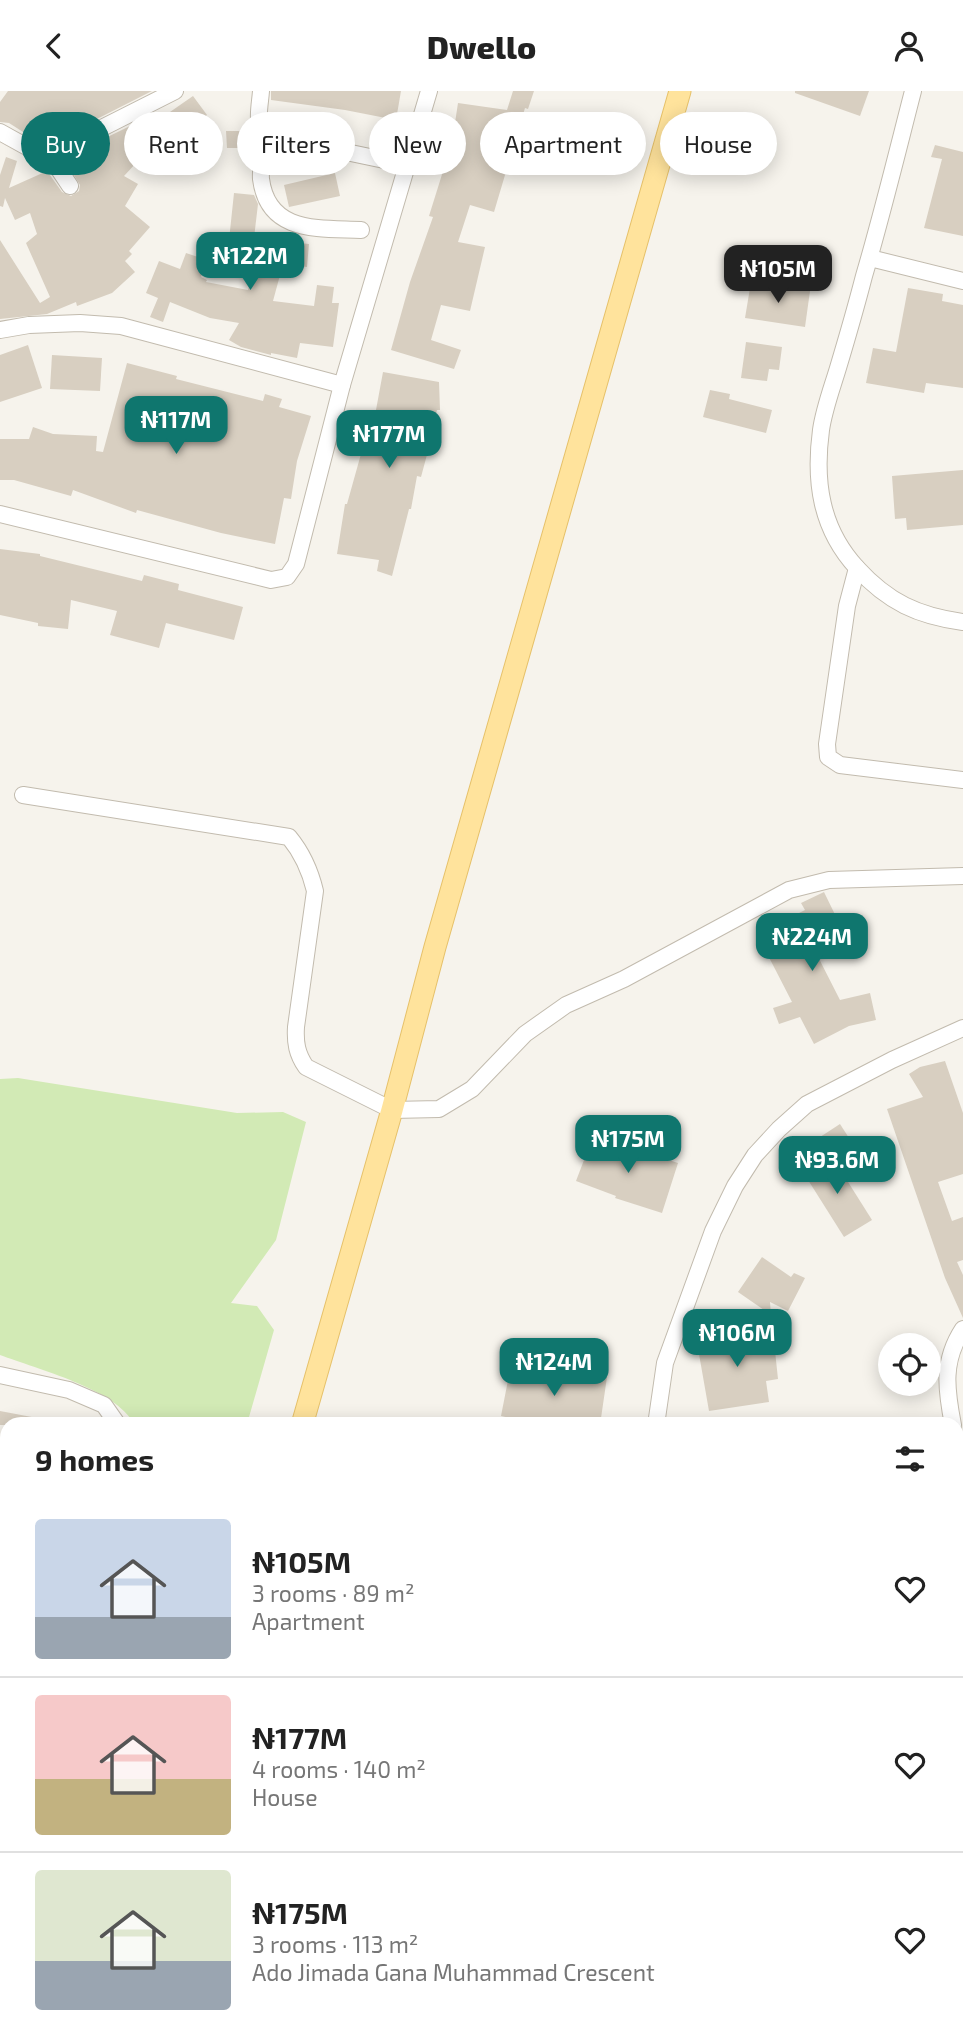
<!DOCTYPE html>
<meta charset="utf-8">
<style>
body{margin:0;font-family:"Exo 2",sans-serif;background:#f2f2f2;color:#222;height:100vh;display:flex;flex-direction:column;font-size:26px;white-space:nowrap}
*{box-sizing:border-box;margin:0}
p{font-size:23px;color:#767676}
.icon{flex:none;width:38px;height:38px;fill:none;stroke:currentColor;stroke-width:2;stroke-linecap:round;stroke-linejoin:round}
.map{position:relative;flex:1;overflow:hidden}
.drawer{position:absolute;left:0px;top:1326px;width:964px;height:625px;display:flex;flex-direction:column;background:#fff;border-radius:21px 21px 0 0;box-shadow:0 4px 18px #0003}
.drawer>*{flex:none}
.hud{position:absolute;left:21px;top:21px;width:922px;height:63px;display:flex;gap:14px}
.tools{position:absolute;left:878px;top:1242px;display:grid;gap:14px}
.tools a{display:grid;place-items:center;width:63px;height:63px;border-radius:50%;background:#fff;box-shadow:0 4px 18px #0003;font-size:35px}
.price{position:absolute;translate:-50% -60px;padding:0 16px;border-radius:14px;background:#0f766e;color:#fff;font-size:23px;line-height:46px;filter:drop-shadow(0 2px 4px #0008)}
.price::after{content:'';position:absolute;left:50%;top:42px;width:21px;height:16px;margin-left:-10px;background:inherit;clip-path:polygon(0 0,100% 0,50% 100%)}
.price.on{background:#222;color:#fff}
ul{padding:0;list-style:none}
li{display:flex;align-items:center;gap:21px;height:175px;padding:0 35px}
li+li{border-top:2px solid #e0e0e0}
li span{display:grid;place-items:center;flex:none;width:196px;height:140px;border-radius:7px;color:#555}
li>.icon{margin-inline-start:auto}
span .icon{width:84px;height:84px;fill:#fffc;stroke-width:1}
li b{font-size:30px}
h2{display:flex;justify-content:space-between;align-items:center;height:84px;padding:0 35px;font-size:30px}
.tag{padding:0 24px;border-radius:32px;background:#fff;box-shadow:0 4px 18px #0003;font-size:24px;line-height:63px}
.tag.on{background:#0f766e;color:#fff}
header{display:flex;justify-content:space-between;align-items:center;height:91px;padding:0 35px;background:#fff;font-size:32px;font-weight:800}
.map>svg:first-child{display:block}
.residential{fill:#eae5da}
.green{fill:#d2eab5}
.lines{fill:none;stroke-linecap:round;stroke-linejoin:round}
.stream{stroke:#a9d4f2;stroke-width:4.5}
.building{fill:#d8cfc1}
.minor-casing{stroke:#c2bbae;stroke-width:18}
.major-casing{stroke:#e6c16a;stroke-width:23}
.minor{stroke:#fff;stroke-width:16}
.major{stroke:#ffe39c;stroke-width:21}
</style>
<header><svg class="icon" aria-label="back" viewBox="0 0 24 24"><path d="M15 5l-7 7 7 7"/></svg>Dwello<svg class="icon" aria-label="person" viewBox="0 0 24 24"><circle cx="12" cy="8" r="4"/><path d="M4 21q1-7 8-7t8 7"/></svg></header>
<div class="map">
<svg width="963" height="1951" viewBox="0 0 963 1951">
<rect width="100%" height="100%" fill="#f6f3ec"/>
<polygon class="residential" points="275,1944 910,1944 921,1951 273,1951"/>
<path class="green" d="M18,987L237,1022L283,1021L306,1031L276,1149L231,1212L257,1215L274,1239L247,1333H134C116,1298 37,1278 0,1264V988Z"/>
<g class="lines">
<polyline class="stream" points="577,1944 581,1951"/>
</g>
<g class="building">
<polygon points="8,0 152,0 89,32 37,42 31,46 9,32 0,31 0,11"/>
<polygon points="271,0 401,0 396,29 345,19 271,9"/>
<polygon points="513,0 534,0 528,18 525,17 494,121 470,114 458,151 485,156 470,220 441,214 431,249 461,259 454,278 391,259 410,191 433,126 429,125 444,77 448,78 458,12 507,19"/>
<polygon points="795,0 869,0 860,25 795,2"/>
<polygon points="193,5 207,24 184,40 209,40 180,56 174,47 171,46 145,63 147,66 137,71 124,85 138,93 125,115 150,136 129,160 132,163 125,170 135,181 112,202 77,215 76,211 47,223 0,228 0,149 40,212 50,206 26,152 37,143 30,122 15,129 5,107 3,116 0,115 0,84 6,66 17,70 9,97 47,80 62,101 71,105 79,100 80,94 60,61 81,52 87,54 93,53 130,35 134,46"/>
<polygon points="226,40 242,40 242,57 227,57"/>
<polygon points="935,54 963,61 963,145 924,137 942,68 931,66"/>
<polygon points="335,82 340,105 289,116 284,94"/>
<polygon points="234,102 254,104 258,113 254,147 309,153 307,176 283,173 273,210 314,215 317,194 334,196 332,212 339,212 333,256 300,252 297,267 271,262 271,264 241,256 229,249 239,232 210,227 170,211 163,231 150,226 158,207 146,202 159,170 180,178 186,162 207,169 201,186 207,189 206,191 248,199 255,171 227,168"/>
<polygon points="751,191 810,200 805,236 745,227"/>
<polygon points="908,197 943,203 942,210 963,214 963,297 926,292 924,302 866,292 873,257 896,261"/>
<polygon points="746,251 782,256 779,279 769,278 767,290 741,287"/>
<polygon points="28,254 42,297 0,311 0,264"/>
<polygon points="52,264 102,267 100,300 50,298"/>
<polygon points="127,272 177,285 176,288 263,310 265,303 282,308 279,316 311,325 297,370 291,408 284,407 275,453 221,442 137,419 136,422 73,399 71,405 14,389 0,389 0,348 29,348 33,336 53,343 97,345 96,360 103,361"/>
<polygon points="383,281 439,291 440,319 437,319 425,360 428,360 421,386 417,385 411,418 409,418 392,485 377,480 379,469 337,463 345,413 347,413 366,345 371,346"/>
<polygon points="710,299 730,303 729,308 772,319 766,342 703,326"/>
<polygon points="963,379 963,434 907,439 906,427 895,428 892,385"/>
<polygon points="0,458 40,463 40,465 142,490 144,484 179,493 178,499 243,516 234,549 166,532 159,557 110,544 117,520 71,509 68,538 38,535 38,532 0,524"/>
<polygon points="824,801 843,840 813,856 840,909 870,902 876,929 849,935 814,953 800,926 779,933 773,917 792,911 757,843 805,819 801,812"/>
<polygon points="945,970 963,1022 963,1083 938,1091 952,1130 963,1126 963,1169 957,1171 963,1184 963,1227 945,1187 887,1018 923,1006 909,983 920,976"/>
<polygon points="840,1033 849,1047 826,1062 817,1048"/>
<polygon points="592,1048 629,1062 631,1057 678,1072 662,1122 615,1107 616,1105 576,1090"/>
<polygon points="831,1064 872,1129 844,1146 803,1081"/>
<polygon points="762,1166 791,1186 794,1182 805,1187 788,1220 770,1211 771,1224 738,1201"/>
<polygon points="773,1241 778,1288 766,1290 769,1311 709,1320 696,1246 711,1245 711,1248"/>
<polygon points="511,1274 567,1285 568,1280 607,1286 600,1334 541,1334 501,1325"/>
<polygon points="0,1320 37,1327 36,1334 0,1334"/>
</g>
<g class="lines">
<defs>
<g id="minor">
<path d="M261,0C260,15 255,32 265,44L408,74"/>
<path d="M913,0C897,62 882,124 864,185C856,216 847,247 838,277C832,297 824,318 821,339C814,391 821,438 857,477C888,511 918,525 963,531"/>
<polyline points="0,41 27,56 50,65 70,95"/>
<polyline points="88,44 175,0"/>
<path d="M265,44C264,58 260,75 261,88C268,143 319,137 361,139"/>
<polyline points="870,167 963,190"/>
<polyline points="0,239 29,234 80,232 121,235 342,294"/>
<polyline points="0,423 271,489 287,486 296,473 342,294 429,0"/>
<polyline points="857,477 847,515 827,653 828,666 840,674 963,689"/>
<path d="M23,704L289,746C303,763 310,779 315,800L296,936C295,952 297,963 306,976L392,1019L439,1018L472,998L525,943L566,914L624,888L789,799L829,789L963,785"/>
<polyline points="0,1284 69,1299 104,1314 118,1334"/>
<polyline points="656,1334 665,1272 713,1140 735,1095 755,1064 779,1038 807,1013 892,969 963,937"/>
<path d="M953,1334C946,1298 942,1270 963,1238"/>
<polyline points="957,1355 963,1384"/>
<polyline points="957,1805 963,1801"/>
<polyline points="0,1806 7,1781"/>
<polyline points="957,1918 963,1923"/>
<polyline points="626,1944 630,1951"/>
<polyline points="453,1951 456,1944"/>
</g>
<g id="major">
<polyline points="302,1334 392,1019 435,856 680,0"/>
<polyline points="124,1951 126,1944"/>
</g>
</defs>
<use href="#minor" class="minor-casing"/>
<use href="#major" class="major-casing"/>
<use href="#minor" class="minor"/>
<use href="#major" class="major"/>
</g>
</svg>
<div class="tools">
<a><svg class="icon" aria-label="locate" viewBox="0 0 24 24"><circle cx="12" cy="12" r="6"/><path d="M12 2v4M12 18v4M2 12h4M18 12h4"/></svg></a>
</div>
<b class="price" style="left:250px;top:201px">₦122M</b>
<b class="price on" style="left:778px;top:214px">₦105M</b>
<b class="price" style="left:176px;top:365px">₦117M</b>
<b class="price" style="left:389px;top:379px">₦177M</b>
<b class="price" style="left:812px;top:882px">₦224M</b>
<b class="price" style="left:628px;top:1084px">₦175M</b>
<b class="price" style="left:837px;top:1105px">₦93.6M</b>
<b class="price" style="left:737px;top:1278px">₦106M</b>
<b class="price" style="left:554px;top:1307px">₦124M</b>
<div class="hud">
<a class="tag on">Buy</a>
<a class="tag">Rent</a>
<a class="tag">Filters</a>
<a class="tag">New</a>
<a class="tag">Apartment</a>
<a class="tag">House</a>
</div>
<section class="drawer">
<h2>9 homes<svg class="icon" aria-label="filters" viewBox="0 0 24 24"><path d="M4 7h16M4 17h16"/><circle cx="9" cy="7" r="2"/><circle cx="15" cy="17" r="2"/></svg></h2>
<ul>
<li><span style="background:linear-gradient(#c9d6e8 70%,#9aa5b1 0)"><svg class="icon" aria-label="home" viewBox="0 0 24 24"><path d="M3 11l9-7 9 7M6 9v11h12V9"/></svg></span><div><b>₦105M</b><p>3 rooms · 89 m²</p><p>Apartment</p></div><svg class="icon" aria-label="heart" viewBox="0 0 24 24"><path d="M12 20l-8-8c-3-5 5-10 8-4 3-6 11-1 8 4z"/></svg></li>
<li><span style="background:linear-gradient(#f6c9c9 60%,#c2b280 0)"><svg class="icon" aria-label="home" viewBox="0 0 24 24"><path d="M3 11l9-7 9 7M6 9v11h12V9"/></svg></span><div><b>₦177M</b><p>4 rooms · 140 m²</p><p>House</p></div><svg class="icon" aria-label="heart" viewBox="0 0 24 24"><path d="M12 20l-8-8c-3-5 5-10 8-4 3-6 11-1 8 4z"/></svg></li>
<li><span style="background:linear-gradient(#dfe7d0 65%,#9aa5b1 0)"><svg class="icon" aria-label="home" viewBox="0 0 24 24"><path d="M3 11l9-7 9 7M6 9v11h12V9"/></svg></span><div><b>₦175M</b><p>3 rooms · 113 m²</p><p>Ado Jimada Gana Muhammad Crescent</p></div><svg class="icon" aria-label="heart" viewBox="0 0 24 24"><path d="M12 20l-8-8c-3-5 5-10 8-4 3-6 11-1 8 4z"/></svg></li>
</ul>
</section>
</div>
